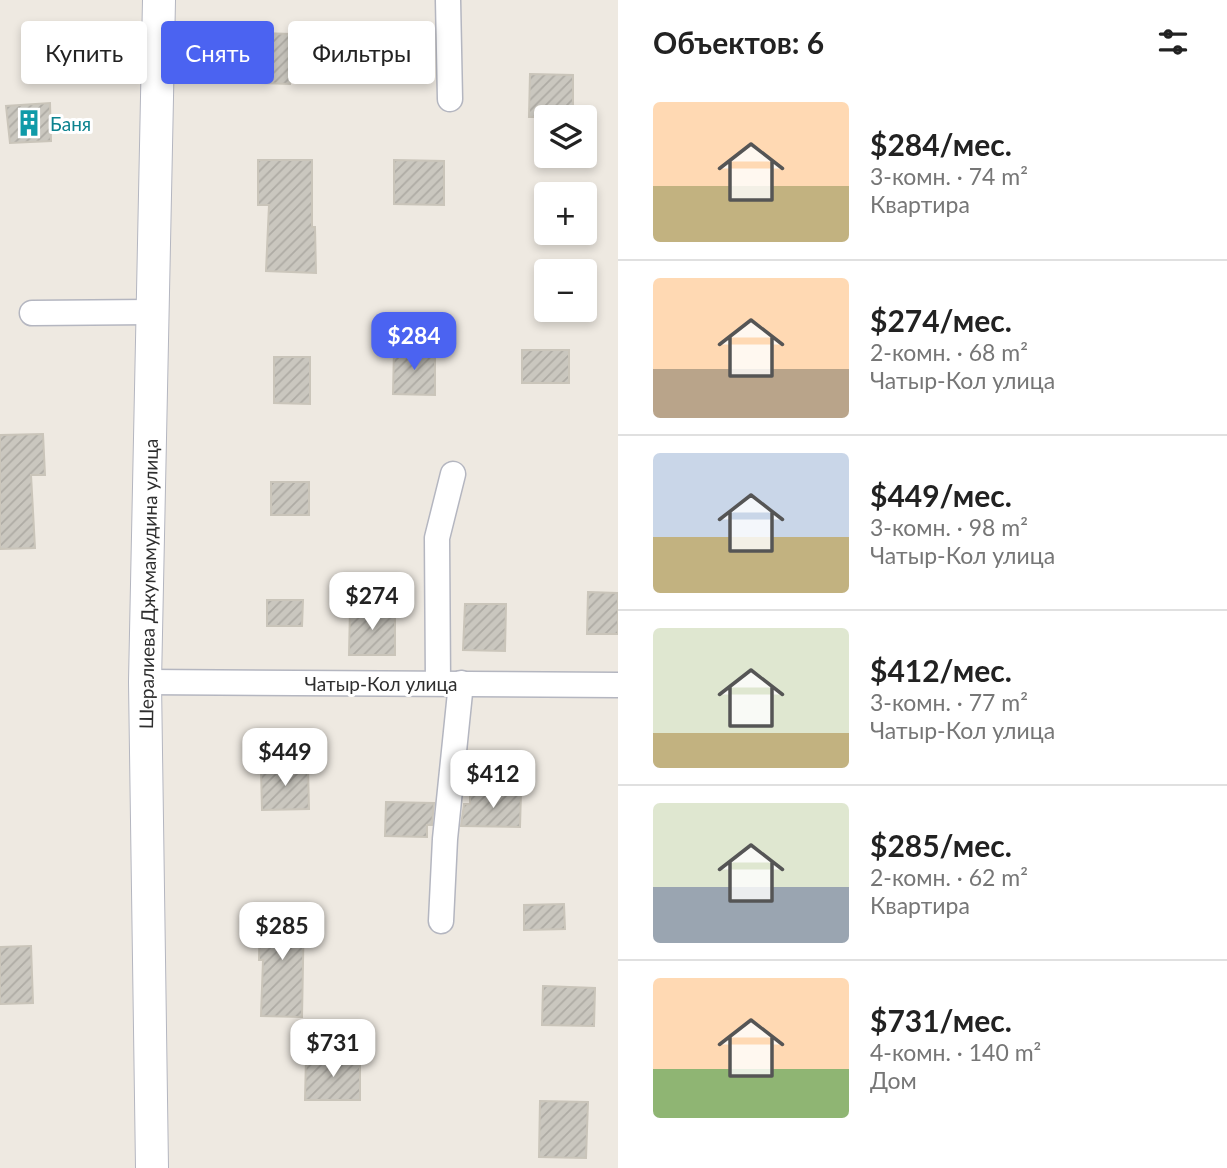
<!DOCTYPE html>
<html lang="ru">
<meta charset="utf-8">
<style>
body{margin:0;font-family:Lato,sans-serif;background:#f6f6f6;color:#222;height:100vh;display:flex;flex-direction:column;font-size:26px;white-space:nowrap}
*{box-sizing:border-box;margin:0}
p{font-size:23px;color:#767676}
.icon{flex:none;width:38px;height:38px;fill:none;stroke:currentColor;stroke-width:2;stroke-linecap:round;stroke-linejoin:round}
.map{position:relative;flex:1;overflow:hidden}
.details{display:flex;flex-direction:column;background:#fff;width:609px}
.details>*{flex:none}
.top-card{position:absolute;left:21px;top:21px;width:492px;height:63px;display:flex;gap:14px}
.tools{position:absolute;left:534px;top:105px;display:grid;gap:14px}
.tools a{display:grid;place-items:center;width:63px;height:63px;border-radius:7px;background:#fff;box-shadow:0 4px 10px #0003;font-size:35px}
.price{position:absolute;translate:-50% -60px;padding:0 16px;border-radius:14px;background:#fff;color:#222;font-size:23px;line-height:46px;filter:drop-shadow(0 2px 4px #0008)}
.price::after{content:'';position:absolute;left:50%;top:42px;width:21px;height:16px;margin-left:-10px;background:inherit;clip-path:polygon(0 0,100% 0,50% 100%)}
.price.selected{background:#4b63f1;color:#fff}
ul{padding:0;list-style:none}
li{display:flex;align-items:center;gap:21px;height:175px;padding:0 35px}
li+li{border-top:2px solid #e0e0e0}
li span{display:grid;place-items:center;flex:none;width:196px;height:140px;border-radius:7px;color:#555}
li>.icon{margin-inline-start:auto}
span .icon{width:84px;height:84px;fill:#fffc;stroke-width:1}
li b{font-size:30px}
h2{display:flex;justify-content:space-between;align-items:center;height:84px;padding:0 35px;font-size:30px}
.chip{padding:0 24px;border-radius:7px;background:#fff;box-shadow:0 4px 10px #0003;font-size:24px;line-height:63px}
.chip.selected{background:#4b63f1;color:#fff}
main{display:flex;flex:1;min-height:0}
.map>svg:first-child{display:block}
.building{fill:url(#building-hatch);stroke:#cac5ba;stroke-width:2}
.lines{fill:none;stroke-linecap:round;stroke-linejoin:round}
.minor-casing{stroke:#b4b6c0;stroke-width:27}
.tertiary-casing{stroke:#b4b6c0;stroke-width:34}
.minor{stroke:#fff;stroke-width:24}
.tertiary{stroke:#fff;stroke-width:32}
.labels{text-anchor:middle;dominant-baseline:central;stroke-width:6;stroke-linejoin:round;paint-order:stroke}
.culture-label{font-size:19px;fill:#0d838f;stroke:#fff;text-anchor:start}
.street-label{font-size:19px;fill:#2e2e2e;stroke:#fff}
</style>
<main>
<div class="map">
<svg width="618" height="1168" viewBox="0 0 618 1168">
<defs>
<pattern id="building-hatch" width="6" height="6" patternUnits="userSpaceOnUse" patternTransform="scale(1.75)"><rect width="6" height="6" fill="#cac7bf"/><path d="M-1 1l2-2M0 6l6-6M5 7l2-2" fill="none" stroke="#aeaba4"/></pattern>
</defs>
<rect width="100%" height="100%" fill="#eee9e1"/>
<g class="building">
<polygon points="260,33 291,34 290,84 260,83"/>
<polygon points="530,74 573,75 573,117 529,117"/>
<polygon points="50,103 51,141 10,143 6,106"/>
<polygon points="258,160 312,160 312,227 315,227 316,273 266,271 269,205 258,205"/>
<polygon points="394,160 444,161 444,205 394,204"/>
<polygon points="394,349 435,349 435,395 393,394"/>
<rect x="522" y="350" width="47" height="33"/>
<polygon points="274,357 310,357 310,404 274,403"/>
<polygon points="43,434 45,475 31,475 35,548 0,549 0,435"/>
<rect x="271" y="482" width="38" height="33"/>
<polygon points="588,592 618,593 618,634 587,634"/>
<polygon points="267,600 303,600 302,626 267,626"/>
<polygon points="465,604 506,604 505,651 463,650"/>
<polygon points="350,608 395,608 395,655 349,655"/>
<polygon points="308,767 309,809 262,810 261,768"/>
<polygon points="470,791 521,792 520,827 461,826 464,804 470,804"/>
<polygon points="386,802 434,803 432,825 427,825 427,837 385,836"/>
<polygon points="564,904 565,929 524,930 524,905"/>
<polygon points="260,909 304,910 302,1017 261,1016 263,960 259,960"/>
<polygon points="31,946 33,1003 0,1004 0,947"/>
<polygon points="543,986 595,988 594,1026 542,1025"/>
<polygon points="306,1057 360,1057 360,1100 305,1100"/>
<polygon points="540,1101 588,1102 586,1158 539,1157"/>
</g>
<g class="lines">
<defs>
<g id="minor">
<polyline points="448,0 450,99"/>
<polyline points="32,313 152,312"/>
<polyline points="145,682 618,685"/>
<polyline points="438,683 437,538 453,474"/>
<polyline points="441,921 445,839 461,683"/>
</g>
<polyline id="tertiary" points="152,1168 145,682 159,0"/>
</defs>
<use href="#minor" class="minor-casing"/>
<use href="#tertiary" class="tertiary-casing"/>
<use href="#minor" class="minor"/>
<use href="#tertiary" class="tertiary"/>
</g>
<defs>
<symbol id="building-bare" viewBox="-9 -9 18 18"><path d="M-4-6H4V6H1V3H-1V6H-4ZM-2.5-4.3h1.7v1.8h-1.7ZM.8-4.3h1.7v1.8H.8ZM-2.5-1h1.7V.8h-1.7ZM.8-1h1.7V.8H.8Z" fill="#0f9aa8" stroke="#fff" stroke-width="2.5" paint-order="stroke"/></symbol>
</defs>
<g fill-rule="evenodd">
<use href="#building-bare" x="10" y="104" width="38" height="38"/>
</g>
<g class="labels">
<g class="culture-label">
<text x="50" y="123">Баня</text>
</g>
<g class="street-label">
<text transform="translate(148 584) rotate(-89)">Шералиева Джумамудина улица</text>
<text x="381" y="683">Чатыр-Кол улица</text>
</g>
</g>
</svg>
<div class="tools">
<a><svg class="icon" aria-label="layers" viewBox="0 0 24 24"><path d="M12 4l9 5-9 5-9-5zM3 14l9 5 9-5"/></svg></a>
<a>+</a>
<a>−</a>
</div>
<b class="price selected" style="left:414px;top:372px">$284</b>
<b class="price" style="left:372px;top:632px">$274</b>
<b class="price" style="left:285px;top:788px">$449</b>
<b class="price" style="left:493px;top:810px">$412</b>
<b class="price" style="left:282px;top:962px">$285</b>
<b class="price" style="left:333px;top:1079px">$731</b>
<div class="top-card">
<a class="chip">Купить</a>
<a class="chip selected">Снять</a>
<a class="chip">Фильтры</a>
</div>
</div>
<section class="details">
<h2>Объектов: 6<svg class="icon" aria-label="filters" viewBox="0 0 24 24"><path d="M4 7h16M4 17h16"/><circle cx="9" cy="7" r="2"/><circle cx="15" cy="17" r="2"/></svg></h2>
<ul>
<li><span style="background:linear-gradient(#ffd9b3 60%,#c2b280 0)"><svg class="icon" aria-label="home" viewBox="0 0 24 24"><path d="M3 11l9-7 9 7M6 9v11h12V9"/></svg></span><div><b>$284/мес.</b><p>3-комн. · 74 m²</p><p>Квартира</p></div></li>
<li><span style="background:linear-gradient(#ffd9b3 65%,#b9a48a 0)"><svg class="icon" aria-label="home" viewBox="0 0 24 24"><path d="M3 11l9-7 9 7M6 9v11h12V9"/></svg></span><div><b>$274/мес.</b><p>2-комн. · 68 m²</p><p>Чатыр-Кол улица</p></div></li>
<li><span style="background:linear-gradient(#c9d6e8 60%,#c2b280 0)"><svg class="icon" aria-label="home" viewBox="0 0 24 24"><path d="M3 11l9-7 9 7M6 9v11h12V9"/></svg></span><div><b>$449/мес.</b><p>3-комн. · 98 m²</p><p>Чатыр-Кол улица</p></div></li>
<li><span style="background:linear-gradient(#dfe7d0 75%,#c2b280 0)"><svg class="icon" aria-label="home" viewBox="0 0 24 24"><path d="M3 11l9-7 9 7M6 9v11h12V9"/></svg></span><div><b>$412/мес.</b><p>3-комн. · 77 m²</p><p>Чатыр-Кол улица</p></div></li>
<li><span style="background:linear-gradient(#dfe7d0 60%,#9aa5b1 0)"><svg class="icon" aria-label="home" viewBox="0 0 24 24"><path d="M3 11l9-7 9 7M6 9v11h12V9"/></svg></span><div><b>$285/мес.</b><p>2-комн. · 62 m²</p><p>Квартира</p></div></li>
<li><span style="background:linear-gradient(#ffd9b3 65%,#8fb573 0)"><svg class="icon" aria-label="home" viewBox="0 0 24 24"><path d="M3 11l9-7 9 7M6 9v11h12V9"/></svg></span><div><b>$731/мес.</b><p>4-комн. · 140 m²</p><p>Дом</p></div></li>
</ul>
</section>
</main>
